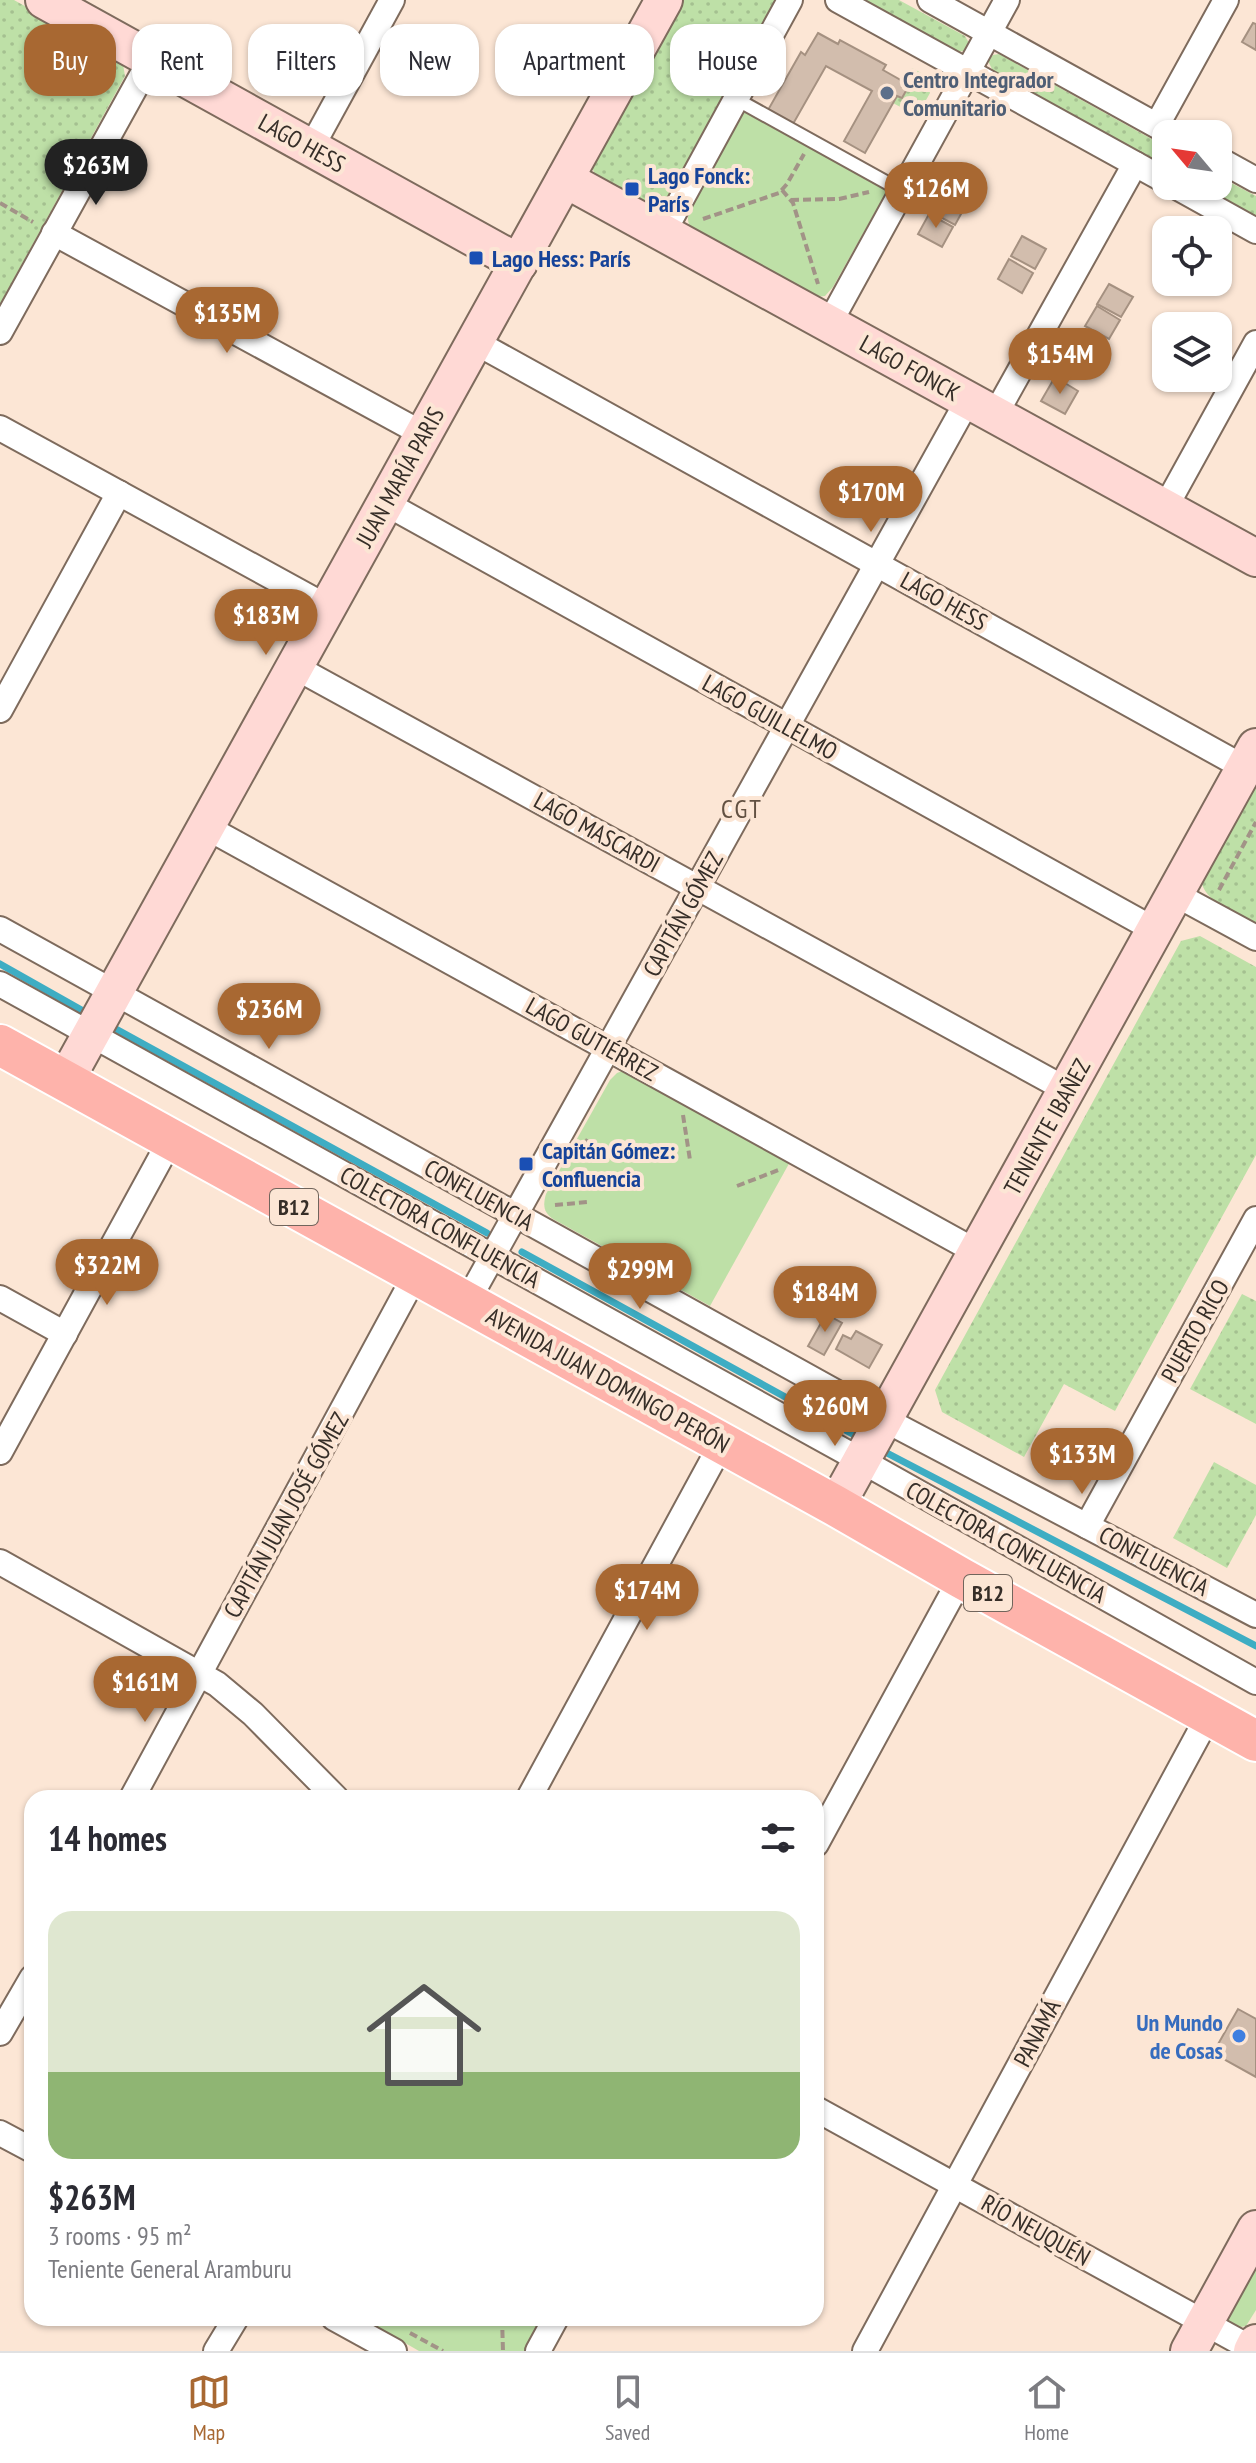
<!DOCTYPE html>
<meta charset="utf-8">
<style>
body{margin:0;font-family:"PT Sans Narrow",sans-serif;background:#f2f2f3;color:#2b2b33;height:100vh;display:flex;flex-direction:column;font-size:30px;white-space:nowrap}
*{box-sizing:border-box;margin:0}
p{font-size:26px;color:#7c7c81}
.icon{flex:none;width:44px;height:44px;fill:none;stroke:currentColor;stroke-width:2;stroke-linecap:round;stroke-linejoin:round}
.map{position:relative;flex:1;overflow:hidden}
.drawer{position:absolute;left:24px;top:1790px;width:800px;height:536px;display:flex;flex-direction:column;background:#fff;border-radius:24px;box-shadow:0 2px 6px #0004}
.drawer>*{flex:none}
.banner{position:absolute;left:24px;top:24px;width:800px;height:72px;display:flex;gap:16px}
.needle{width:52px;rotate:299deg}
.fabs{position:absolute;left:1152px;top:120px;display:grid;gap:16px}
.fabs a{display:grid;place-items:center;width:80px;height:80px;border-radius:16px;background:#fff;box-shadow:0 2px 6px #0004;font-size:40px}
.price{position:absolute;translate:-50% -68px;padding:0 18px;border-radius:28px;background:#a86832;color:#fff;font-size:26px;line-height:52px;filter:drop-shadow(0 2px 4px #0008)}
.price::after{content:'';position:absolute;left:50%;top:48px;width:24px;height:18px;margin-left:-12px;background:inherit;clip-path:polygon(0 0,100% 0,50% 100%)}
.price.on{background:#222;color:#fff}
ul{padding:0;list-style:none}
li{display:grid;align-content:center;gap:16px;height:424px;padding:0 24px}
li span{display:grid;place-items:center;height:248px;border-radius:24px;color:#555}
li>.icon{margin-inline-start:auto}
span .icon{width:144px;height:144px;fill:#fffc;stroke-width:1}
li b{font-size:34px}
h2{display:flex;justify-content:space-between;align-items:center;height:96px;padding:0 24px;font-size:34px}
.pill{padding:0 28px;border-radius:24px;background:#fff;box-shadow:0 2px 6px #0004;font-size:28px;line-height:72px}
.pill.on{background:#a86832;color:#fff}
.tabs{display:flex;justify-content:space-around;align-items:center;height:112px;border-top:2px solid #e1e1e2;background:#fff;font-size:22px;color:#7c7c81}
.tabs a{display:grid;justify-items:center;gap:4px}
.tabs .on{color:#a86832}
.map>svg:first-child{display:block}
.grass{fill:url(#grass-dots)}
.green{fill:#bee0a7}
.lines{fill:none;stroke-linecap:round;stroke-linejoin:round}
.stream{stroke:#3eadc3;stroke-width:7}
.building{fill:#d2bdad;stroke:#a59181;stroke-width:2}
.lane-casing{stroke:#7e6b5d;stroke-width:16}
.street-casing{stroke:#7e6b5d;stroke-width:28}
.secondary-casing{stroke:#7e6b5d;stroke-width:40}
.primary-casing{stroke:#fff;stroke-width:44}
.path{stroke:#a29387;stroke-width:4;stroke-dasharray:8 4;stroke-linecap:butt}
.lane{stroke:#fff;stroke-width:12}
.street{stroke:#fff;stroke-width:24}
.secondary{stroke:#ffd9d5;stroke-width:36}
.primary{stroke:#feb3ab;stroke-width:40}
.service-dot{fill:#5c6f8a;stroke:#fce6d5;stroke-width:3}
.transit-dot{fill:#1a4fb4;stroke:#fce6d5;stroke-width:3}
.shop-dot{fill:#3f7fe0;stroke:#fce6d5;stroke-width:3}
.labels{text-anchor:middle;dominant-baseline:central;stroke-width:8;stroke-linejoin:round;paint-order:stroke}
.shield{fill:#fce6d5;stroke:#71655c;stroke-width:2}
.shield-label{font-size:22px;font-weight:bold;fill:#362e28}
.service-label{font-size:24px;font-weight:bold;fill:#4e5e75;stroke:#fce6d5;text-anchor:start}
.street-label{font-size:24px;fill:#362e28;stroke:#fce6d5}
.transit-label{font-size:24px;font-weight:bold;fill:#164399;stroke:#fce6d5;text-anchor:start}
.shop-label{font-size:24px;font-weight:bold;fill:#366cbe;stroke:#fce6d5;text-anchor:end}
.neighbourhood-label{font-size:26px;letter-spacing:2px;fill:#625142;stroke:#fce6d5}
</style>
<div class="map">
<svg width="1256" height="2351" viewBox="0 0 1256 2351">
<defs>
<pattern id="grass-dots" width="8" height="8" patternUnits="userSpaceOnUse" patternTransform="scale(2)"><rect width="8" height="8" fill="#bee0a7"/><path d="M2 2h.1M6 6h.1" fill="none" stroke="#a4c090" stroke-width="1.8" stroke-linecap="round"/></pattern>
</defs>
<rect width="100%" height="100%" fill="#fce6d5"/>
<g class="grass">
<polygon points="0,0 14,0 119,59 123,64 125,76 0,304"/>
<polygon points="681,0 776,0 669,196 660,205 650,206 595,176 592,166"/>
<path d="M863,0H899L965,36L969,43C967,49 964,53 957,51Z"/>
<polygon points="999,54 1166,147 1166,166 993,71 988,61 993,55"/>
<polygon points="912,68 925,75 930,93 917,116 893,103 897,96 906,89 902,87"/>
<polygon points="1218,176 1256,196 1256,216 1201,186 1218,186"/>
<path d="M1256,778V923C1238,913 1203,903 1201,879Z"/>
<polygon points="1200,936 1256,967 1256,1155 1115,1411 1064,1384 1024,1457 942,1412 935,1390 1181,941"/>
<polygon points="1242,1294 1256,1301 1256,1424 1190,1389"/>
<polygon points="1214,1462 1256,1485 1256,1515 1227,1568 1173,1538"/>
</g>
<g class="green">
<path d="M745,111L888,189L833,287L825,296L814,297L692,230C687,223 687,217 690,209Z"/>
<path d="M622,1071L628,1072L791,1160L710,1306L553,1219C543,1212 543,1205 546,1194L610,1080L617,1073Z"/>
<polygon points="1256,2253 1256,2310 1246,2326 1236,2328 1229,2322 1229,2315"/>
<polygon points="362,2318 554,2318 536,2351 419,2351"/>
</g>
<g class="lines">
<g class="stream">
<polyline points="0,964 85,1012"/>
<polyline points="116,1029 487,1233"/>
<polyline points="522,1252 858,1437"/>
<polyline points="885,1452 1256,1646"/>
</g>
</g>
<g class="building">
<polygon points="1253,23 1256,24 1256,50 1242,42"/>
<polygon points="818,33 838,44 840,40 886,65 883,70 904,82 902,87 907,89 902,98 897,96 865,153 844,141 872,91 826,66 793,124 768,110 801,52 805,55"/>
<polygon points="942,192 966,205 955,225 931,212"/>
<polygon points="929,214 953,227 942,247 918,234"/>
<polygon points="1022,236 1046,249 1035,269 1011,256"/>
<polygon points="1009,259 1033,273 1022,293 998,279"/>
<polygon points="1109,284 1133,297 1121,317 1097,304"/>
<polygon points="1097,306 1120,320 1109,339 1085,326"/>
<polygon points="1055,377 1078,391 1065,414 1041,401"/>
<polygon points="826,1314 842,1323 824,1355 808,1346"/>
<polygon points="856,1331 882,1345 869,1368 836,1349 843,1335 851,1339"/>
<polygon points="1238,2009 1256,2019 1256,2077 1213,2053"/>
</g>
<g class="lines">
<defs>
<polyline id="lane" points="736,99 902,191"/>
<g id="street">
<polyline points="838,0 1166,181"/>
<polyline points="930,0 1172,134"/>
<polyline points="1157,125 1226,0"/>
<polyline points="311,148 392,0"/>
<polyline points="1218,159 1256,180"/>
<polyline points="1175,186 1256,231"/>
<polyline points="54,233 423,434"/>
<polyline points="663,233 790,0"/>
<polyline points="829,324 1007,0"/>
<polyline points="0,332 151,59"/>
<polyline points="475,342 1245,768"/>
<polyline points="995,415 1135,164"/>
<polyline points="0,428 327,607"/>
<polyline points="385,503 1155,930"/>
<polyline points="1165,508 1256,343"/>
<polyline points="295,667 1067,1090"/>
<polyline points="0,710 119,493"/>
<polyline points="206,827 977,1252"/>
<polyline points="1175,894 1256,938"/>
<polyline points="0,929 895,1425 1256,1615"/>
<polyline points="0,984 862,1461 1256,1682"/>
<polyline points="0,1298 65,1334"/>
<polyline points="467,1302 968,400"/>
<polyline points="0,1452 171,1139"/>
<polyline points="1087,1526 1256,1219"/>
<polyline points="0,1562 217,1684 253,1714 336,1798"/>
<polyline points="132,1798 416,1274"/>
<polyline points="529,1798 722,1443"/>
<polyline points="816,1844 961,1578"/>
<polyline points="0,2033 32,1978"/>
<polyline points="816,2109 1256,2351"/>
<polyline points="0,2133 32,2150"/>
<polyline points="334,2318 394,2351"/>
<polyline points="216,2351 236,2318"/>
<polyline points="538,2351 556,2318"/>
<polyline points="865,2351 1209,1715"/>
</g>
<g id="secondary">
<polyline points="44,0 519,263"/>
<polyline points="565,179 1256,558"/>
<polyline points="65,1081 664,0"/>
<polyline points="836,1506 1256,747"/>
<polyline points="1189,2351 1256,2229"/>
<polyline points="1252,2351 1256,2343"/>
</g>
<polyline id="primary" points="0,1045 836,1506 961,1578 1256,1741"/>
</defs>
<use href="#lane" class="lane-casing"/>
<use href="#street" class="street-casing"/>
<use href="#secondary" class="secondary-casing"/>
<use href="#primary" class="primary-casing"/>
<g class="path">
<polyline points="782,190 793,203 818,284"/>
<polyline points="791,200 839,199 869,192"/>
<polyline points="0,203 33,222"/>
<polyline points="703,219 779,193 787,184 804,154"/>
<polyline points="1219,890 1256,822"/>
<polyline points="683,1115 690,1160"/>
<polyline points="585,1140 614,1155"/>
<polyline points="737,1186 781,1169"/>
<polyline points="555,1205 588,1202"/>
<polyline points="670,1272 681,1253"/>
<polyline points="502,2318 503,2351"/>
<polyline points="410,2333 443,2351"/>
</g>
<use href="#lane" class="lane"/>
<use href="#street" class="street"/>
<use href="#secondary" class="secondary"/>
<use href="#primary" class="primary"/>
</g>
<circle class="service-dot" cx="887" cy="93" r="8"/>
<g class="transit-dot">
<rect x="624" y="181" width="16" height="16" rx="4"/>
<rect x="468" y="250" width="16" height="16" rx="4"/>
<rect x="518" y="1156" width="16" height="16" rx="4"/>
</g>
<circle class="shop-dot" cx="1239" cy="2036" r="8"/>
<g class="labels">
<g class="shield">
<rect x="270" y="1189" width="48" height="36" rx="6"/>
<rect x="964" y="1575" width="48" height="36" rx="6"/>
</g>
<g class="shield-label">
<text x="294" y="1207">B12</text>
<text x="988" y="1593">B12</text>
</g>
<g class="service-label">
<text x="903" y="79">Centro Integrador<tspan x="903" dy="28">Comunitario</tspan></text>
</g>
<g class="street-label">
<text transform="translate(302 143) rotate(29)">LAGO HESS</text>
<text transform="translate(910 368) rotate(29)">LAGO FONCK</text>
<text transform="translate(400 477) rotate(-61)">JUAN MARÍA PARIS</text>
<text transform="translate(944 601) rotate(29)">LAGO HESS</text>
<text transform="translate(770 717) rotate(29)">LAGO GUILLELMO</text>
<text transform="translate(597 832) rotate(29)">LAGO MASCARDI</text>
<text transform="translate(683 914) rotate(-61)">CAPITÁN GÓMEZ</text>
<text transform="translate(592 1039) rotate(29)">LAGO GUTIÉRREZ</text>
<text transform="translate(1047 1127) rotate(-61)">TENIENTE IBAÑEZ</text>
<text transform="translate(479 1195) rotate(29)">CONFLUENCIA</text>
<text transform="translate(440 1227) rotate(29)">COLECTORA CONFLUENCIA</text>
<text transform="translate(1195 1331) rotate(-61)">PUERTO RICO</text>
<text transform="translate(608 1380) rotate(29)">AVENIDA JUAN DOMINGO PERÓN</text>
<text transform="translate(286 1515) rotate(-61)">CAPITÁN JUAN JOSÉ GÓMEZ</text>
<text transform="translate(1006 1542) rotate(29)">COLECTORA CONFLUENCIA</text>
<text transform="translate(1154 1561) rotate(28)">CONFLUENCIA</text>
<text transform="translate(1037 2033) rotate(-62)">PANAMÁ</text>
<text transform="translate(1036 2230) rotate(29)">RÍO NEUQUÉN</text>
</g>
<g class="transit-label">
<text x="648" y="175">Lago Fonck:<tspan x="648" dy="28">París</tspan></text>
<text x="492" y="258">Lago Hess: París</text>
<text x="542" y="1150">Capitán Gómez:<tspan x="542" dy="28">Confluencia</tspan></text>
</g>
<g class="shop-label">
<text x="1223" y="2022">Un Mundo<tspan x="1223" dy="28">de Cosas</tspan></text>
</g>
<g class="neighbourhood-label">
<text x="742" y="808">CGT</text>
</g>
</g>
</svg>
<div class="fabs">
<a><svg class="needle" viewBox="-14 -14 28 28"><path d="M0-13l5 13h-10z" fill="#e53935"/><path d="M0 13l5-13h-10z" fill="#7c7c81"/></svg></a>
<a><svg class="icon" aria-label="locate" viewBox="0 0 24 24"><circle cx="12" cy="12" r="6"/><path d="M12 2v4M12 18v4M2 12h4M18 12h4"/></svg></a>
<a><svg class="icon" aria-label="layers" viewBox="0 0 24 24"><path d="M12 4l9 5-9 5-9-5zM3 14l9 5 9-5"/></svg></a>
</div>
<b class="price on" style="left:96px;top:207px">$263M</b>
<b class="price" style="left:936px;top:230px">$126M</b>
<b class="price" style="left:227px;top:355px">$135M</b>
<b class="price" style="left:1060px;top:396px">$154M</b>
<b class="price" style="left:871px;top:534px">$170M</b>
<b class="price" style="left:266px;top:657px">$183M</b>
<b class="price" style="left:269px;top:1051px">$236M</b>
<b class="price" style="left:107px;top:1307px">$322M</b>
<b class="price" style="left:640px;top:1311px">$299M</b>
<b class="price" style="left:825px;top:1334px">$184M</b>
<b class="price" style="left:835px;top:1448px">$260M</b>
<b class="price" style="left:1082px;top:1496px">$133M</b>
<b class="price" style="left:647px;top:1632px">$174M</b>
<b class="price" style="left:145px;top:1724px">$161M</b>
<div class="banner">
<a class="pill on">Buy</a>
<a class="pill">Rent</a>
<a class="pill">Filters</a>
<a class="pill">New</a>
<a class="pill">Apartment</a>
<a class="pill">House</a>
</div>
<section class="drawer">
<h2>14 homes<svg class="icon" aria-label="filters" viewBox="0 0 24 24"><path d="M4 7h16M4 17h16"/><circle cx="9" cy="7" r="2"/><circle cx="15" cy="17" r="2"/></svg></h2>
<ul>
<li><span style="background:linear-gradient(#dfe7d0 65%,#8fb573 0)"><svg class="icon" aria-label="home" viewBox="0 0 24 24"><path d="M3 11l9-7 9 7M6 9v11h12V9"/></svg></span><div><b>$263M</b><p>3 rooms · 95 m²</p><p>Teniente General Aramburu</p></div></li>
</ul>
</section>
</div>
<nav class="tabs">
<a class="on"><svg class="icon" aria-label="map" viewBox="0 0 24 24"><path d="M3 6l6-2 6 2 6-2v14l-6 2-6-2-6 2zM9 4v14M15 6v14"/></svg>Map</a>
<a><svg class="icon" aria-label="saved" viewBox="0 0 24 24"><path d="M7 4h10v16l-5-4-5 4z"/></svg>Saved</a>
<a><svg class="icon" aria-label="home" viewBox="0 0 24 24"><path d="M3 11l9-7 9 7M6 9v11h12V9"/></svg>Home</a>
</nav>
